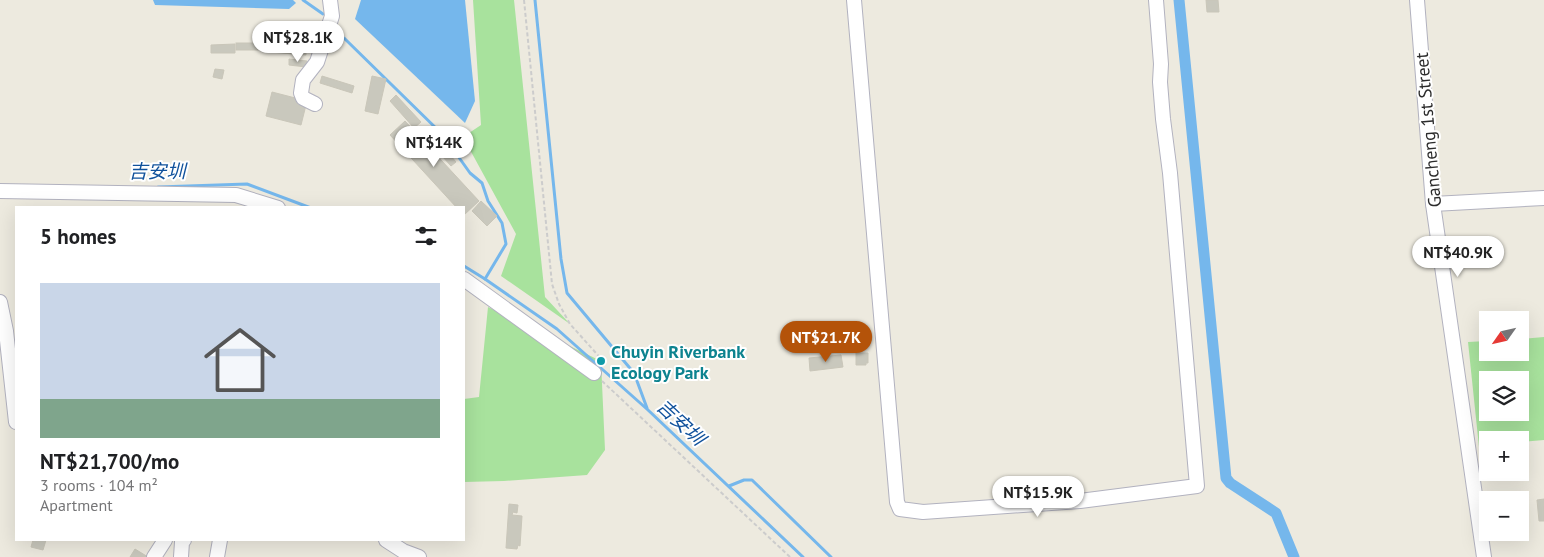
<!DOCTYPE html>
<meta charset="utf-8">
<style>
body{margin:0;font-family:"PT Sans","Noto Sans TC",sans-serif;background:#f6f6f6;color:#202124;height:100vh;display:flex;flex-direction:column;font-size:19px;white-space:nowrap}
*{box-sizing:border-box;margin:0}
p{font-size:16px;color:#757577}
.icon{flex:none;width:28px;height:28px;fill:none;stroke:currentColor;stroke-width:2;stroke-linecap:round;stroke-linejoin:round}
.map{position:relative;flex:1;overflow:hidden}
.panel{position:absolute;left:15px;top:206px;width:450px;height:335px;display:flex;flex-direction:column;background:#fff;border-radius:0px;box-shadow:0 5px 20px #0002}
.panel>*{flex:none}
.needle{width:32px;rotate:236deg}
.controls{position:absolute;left:1479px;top:311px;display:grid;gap:10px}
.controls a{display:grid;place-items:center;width:50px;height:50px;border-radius:0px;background:#fff;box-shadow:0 5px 20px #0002;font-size:25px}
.price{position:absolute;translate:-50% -42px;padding:0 11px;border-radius:18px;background:#fff;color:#222;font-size:16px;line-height:32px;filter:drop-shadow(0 1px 2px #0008)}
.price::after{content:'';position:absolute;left:50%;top:30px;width:15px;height:11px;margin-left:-8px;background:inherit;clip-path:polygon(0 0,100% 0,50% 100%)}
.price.active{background:#b45309;color:#fff}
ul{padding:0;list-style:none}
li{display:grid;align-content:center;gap:10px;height:265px;padding:0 25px}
li span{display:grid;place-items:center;height:155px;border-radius:0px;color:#555}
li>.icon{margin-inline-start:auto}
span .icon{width:90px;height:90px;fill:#fffc;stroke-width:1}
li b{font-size:21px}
h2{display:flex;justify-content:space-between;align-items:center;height:60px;padding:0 25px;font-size:21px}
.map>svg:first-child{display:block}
.green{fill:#a8e29d;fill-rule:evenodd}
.water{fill:#75b7ec}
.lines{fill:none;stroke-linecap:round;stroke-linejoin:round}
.stream{stroke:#75b7ec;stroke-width:3}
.canal{stroke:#75b7ec;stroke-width:11}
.building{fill:#c9c8bd;stroke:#c9c6b9}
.minor-casing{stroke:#b2b2bf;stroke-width:16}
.path{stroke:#ccc;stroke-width:2;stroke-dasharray:4 2.5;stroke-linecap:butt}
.minor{stroke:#fff;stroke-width:14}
.culture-dot{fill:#0f9aa8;stroke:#fff;stroke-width:2}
.labels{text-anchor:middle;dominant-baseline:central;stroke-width:4;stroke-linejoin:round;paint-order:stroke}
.street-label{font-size:18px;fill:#2c2c2c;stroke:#fff}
.culture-label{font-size:18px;font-weight:bold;fill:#0d838f;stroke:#fff;text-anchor:start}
.water-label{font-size:19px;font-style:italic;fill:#11529c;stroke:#fff}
</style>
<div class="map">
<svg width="1544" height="557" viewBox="0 0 1544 557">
<rect width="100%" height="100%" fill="#edeadf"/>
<g class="green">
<polygon points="473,0 514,0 545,297 570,324 501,276 516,234 463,137 481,125"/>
<polygon points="488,307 601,361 605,450 587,475 504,481 464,482 464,399 479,397"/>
<path d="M1544,337V440L1520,442V440H1488L1487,446L1479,447L1468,342L1487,341L1488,352H1520V339ZM1488,380H1520V412H1488Z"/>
</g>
<g class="water">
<polygon points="153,0 293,0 296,3 289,9 155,5"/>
<polygon points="361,0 465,0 475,101 465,123 355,19"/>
</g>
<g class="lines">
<g class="stream">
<polyline points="303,0 323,14"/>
<polyline points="535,0 561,259 567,293 634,373 647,408"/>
<polyline points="344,38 443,135 470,173 482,183 488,201 502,223 506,244 485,279"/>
<polyline points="158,187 247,184 311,208"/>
<polyline points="464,266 485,279 557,329 648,410 803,557"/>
<polyline points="729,486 744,480 752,480 831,557"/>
</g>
<polyline class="canal" points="1179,0 1226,478 1230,483 1276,513 1294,557"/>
</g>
<g class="building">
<polygon points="1206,0 1218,0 1219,12 1207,12"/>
<rect x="236" y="43" width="22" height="7"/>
<polygon points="271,43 306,46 306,55 270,52"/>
<polygon points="235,44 235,53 211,53 211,45"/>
<polygon points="289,59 307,61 306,67 289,65"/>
<polygon points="215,69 224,70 222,79 213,77"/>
<polygon points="322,76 354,86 352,93 320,83"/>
<polygon points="372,76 386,79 378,114 365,111"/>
<polygon points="272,92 307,101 301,125 266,116"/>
<polygon points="396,95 421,122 414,128 390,101"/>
<polygon points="405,121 479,201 464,215 464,208 457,208 390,135"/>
<polygon points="438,141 456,162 451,166 433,146"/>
<polygon points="481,201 497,216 487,226 472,211"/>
<polygon points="856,353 868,353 868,363 866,363 866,365 856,365"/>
<polygon points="841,355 843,367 810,371 809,358"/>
<polygon points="1544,499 1544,521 1539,521 1537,500"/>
<polygon points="509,504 518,505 517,513 513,512 512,515 522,516 520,546 518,545 517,549 506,548"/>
<polygon points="33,540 46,540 43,550 31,547"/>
<polygon points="135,549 148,557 130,557"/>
</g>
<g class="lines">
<defs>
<g id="minor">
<polyline points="854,0 897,502 900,509 923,512 1080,501 1197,486 1170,173 1163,119 1160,82 1161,64 1156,0"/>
<polyline points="1417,0 1433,204 1484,557"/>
<polyline points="315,104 303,98 301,93 303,80 317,62 332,16 330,0"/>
<polyline points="0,191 236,195 278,208"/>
<polyline points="1433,204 1544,198"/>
<polyline points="464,279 594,373"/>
<polyline points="0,302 6,331 16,422"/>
<polyline points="386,540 403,551 419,557"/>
<polyline points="154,557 165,540"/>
<polyline points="181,557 182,542 184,540"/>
<polyline points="217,557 220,540"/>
</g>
</defs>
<use href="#minor" class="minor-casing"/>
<g class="path">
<polyline points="524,0 552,284 559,304 570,324 604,362 601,365"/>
<polyline points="602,381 790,557"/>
</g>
<use href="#minor" class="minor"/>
</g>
<circle class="culture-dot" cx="601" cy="361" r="5"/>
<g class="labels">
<g class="street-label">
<text transform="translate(1428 130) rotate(-95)">Gancheng 1st Street</text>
</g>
<g class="culture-label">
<text x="611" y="351">Chuyin Riverbank<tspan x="611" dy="21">Ecology Park</tspan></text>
</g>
<g class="water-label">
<text x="157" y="171">吉安圳</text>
<text transform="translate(681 422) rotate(43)">吉安圳</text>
</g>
</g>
</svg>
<div class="controls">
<a><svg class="needle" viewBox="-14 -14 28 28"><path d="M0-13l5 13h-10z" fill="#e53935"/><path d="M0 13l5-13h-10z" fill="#757577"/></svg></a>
<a><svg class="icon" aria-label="layers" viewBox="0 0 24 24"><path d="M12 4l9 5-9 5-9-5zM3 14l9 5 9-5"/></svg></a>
<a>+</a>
<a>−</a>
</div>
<b class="price" style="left:298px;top:63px">NT$28.1K</b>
<b class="price" style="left:434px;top:168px">NT$14K</b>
<b class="price" style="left:1458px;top:278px">NT$40.9K</b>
<b class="price active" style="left:826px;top:363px">NT$21.7K</b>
<b class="price" style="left:1038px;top:518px">NT$15.9K</b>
<section class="panel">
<h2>5 homes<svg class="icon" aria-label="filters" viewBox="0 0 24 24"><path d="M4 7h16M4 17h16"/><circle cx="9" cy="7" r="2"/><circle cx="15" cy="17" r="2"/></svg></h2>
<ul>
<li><span style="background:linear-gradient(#c9d6e8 75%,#7fa58c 0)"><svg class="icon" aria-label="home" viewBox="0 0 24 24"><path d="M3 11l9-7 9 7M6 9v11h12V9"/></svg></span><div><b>NT$21,700/mo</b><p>3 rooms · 104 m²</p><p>Apartment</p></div></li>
</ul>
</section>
</div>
